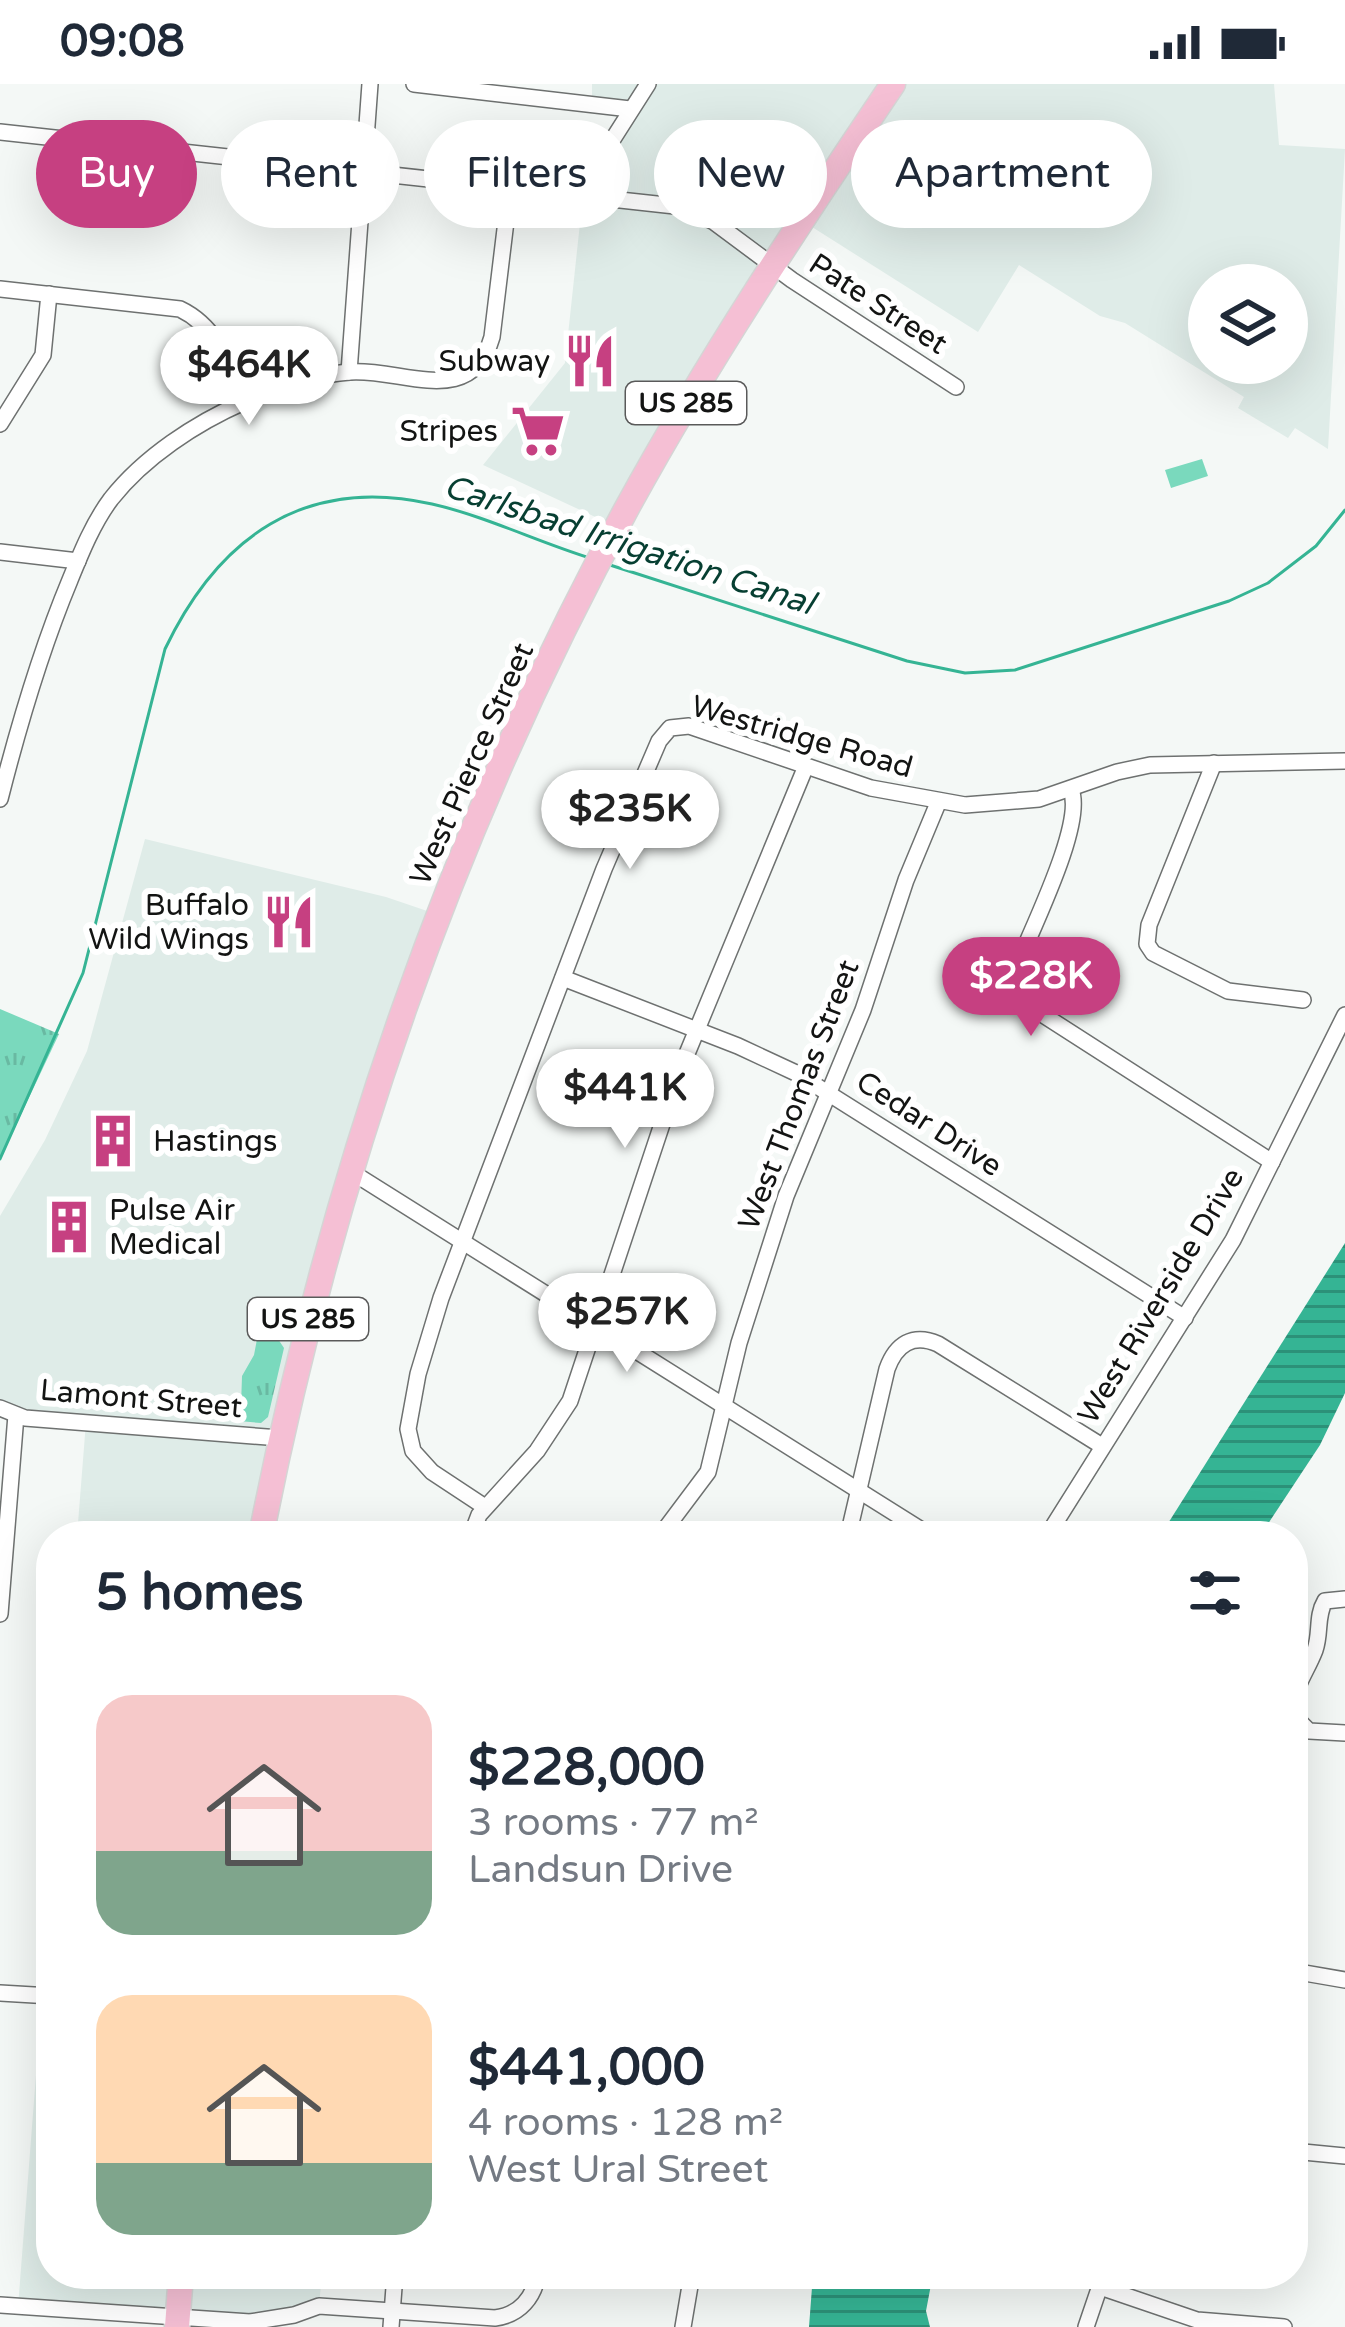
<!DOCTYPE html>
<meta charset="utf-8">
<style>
body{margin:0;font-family:"Varela Round",sans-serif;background:#f6f6f7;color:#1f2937;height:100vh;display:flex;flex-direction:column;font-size:45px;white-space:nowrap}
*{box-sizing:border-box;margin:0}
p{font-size:39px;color:#747a83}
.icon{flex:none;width:66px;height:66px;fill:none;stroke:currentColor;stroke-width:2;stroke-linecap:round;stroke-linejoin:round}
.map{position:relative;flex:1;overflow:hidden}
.panel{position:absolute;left:36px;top:1437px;width:1272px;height:768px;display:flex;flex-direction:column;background:#fff;border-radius:48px;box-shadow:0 12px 48px #0002}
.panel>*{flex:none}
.top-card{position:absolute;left:36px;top:36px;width:1275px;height:108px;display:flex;gap:24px}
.buttons{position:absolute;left:1188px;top:180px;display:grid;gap:24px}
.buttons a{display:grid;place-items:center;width:120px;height:120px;border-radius:50%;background:#fff;box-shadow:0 12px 48px #0002;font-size:60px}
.price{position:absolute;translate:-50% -102px;padding:0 27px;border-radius:42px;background:#fff;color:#222;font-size:39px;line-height:78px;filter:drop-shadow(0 3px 6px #0008)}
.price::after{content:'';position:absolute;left:50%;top:72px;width:36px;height:27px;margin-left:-18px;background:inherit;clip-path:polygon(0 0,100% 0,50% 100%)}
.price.on{background:#c64081;color:#fff}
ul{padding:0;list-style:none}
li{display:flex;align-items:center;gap:36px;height:300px;padding:0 60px}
li span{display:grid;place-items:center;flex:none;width:336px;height:240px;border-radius:36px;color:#555}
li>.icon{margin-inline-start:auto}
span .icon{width:144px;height:144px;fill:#fffc;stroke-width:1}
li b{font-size:51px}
h2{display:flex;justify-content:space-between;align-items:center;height:144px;padding:0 60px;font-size:51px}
.chip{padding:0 42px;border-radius:54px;background:#fff;box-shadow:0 12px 48px #0002;font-size:42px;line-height:108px}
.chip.on{background:#c64081;color:#fff}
.status{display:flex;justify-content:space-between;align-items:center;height:84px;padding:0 60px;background:#fff;direction:ltr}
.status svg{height:33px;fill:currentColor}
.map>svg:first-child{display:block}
.built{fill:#dfece8;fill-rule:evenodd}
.grass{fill:url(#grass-tufts)}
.water{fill:url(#water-rules)}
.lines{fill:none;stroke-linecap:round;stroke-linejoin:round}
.stream{stroke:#35b494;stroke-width:3}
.minor-casing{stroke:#6e7170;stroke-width:18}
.highway-casing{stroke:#d5d5d5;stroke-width:27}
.minor{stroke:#fff;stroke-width:15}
.highway{stroke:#f5bfd4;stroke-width:24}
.labels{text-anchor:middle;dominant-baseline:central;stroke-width:12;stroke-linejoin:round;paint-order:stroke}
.shield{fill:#fff;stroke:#5a5a5a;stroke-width:3}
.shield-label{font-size:27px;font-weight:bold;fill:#131413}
.street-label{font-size:30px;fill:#131413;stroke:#fff}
.poi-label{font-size:30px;fill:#131413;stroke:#fff;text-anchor:end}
.water-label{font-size:33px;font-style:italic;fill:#073f32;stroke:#fff}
</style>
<div class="status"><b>09:08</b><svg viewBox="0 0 49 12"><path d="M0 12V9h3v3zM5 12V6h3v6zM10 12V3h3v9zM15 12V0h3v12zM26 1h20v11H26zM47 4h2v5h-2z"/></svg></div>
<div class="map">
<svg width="1345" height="2243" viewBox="0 0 1345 2243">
<defs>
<pattern id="grass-tufts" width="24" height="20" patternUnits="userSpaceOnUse" patternTransform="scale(3)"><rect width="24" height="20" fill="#7ad9bd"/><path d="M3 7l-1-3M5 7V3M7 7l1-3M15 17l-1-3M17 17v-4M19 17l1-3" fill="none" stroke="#69b9a2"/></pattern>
<pattern id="water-rules" width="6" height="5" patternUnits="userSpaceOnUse" patternTransform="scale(3)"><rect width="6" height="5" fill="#35b494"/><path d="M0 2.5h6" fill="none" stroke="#2c9178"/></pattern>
</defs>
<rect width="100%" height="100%" fill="#f4f8f6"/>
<g class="built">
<path d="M592,0H1274L1279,61L1345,65L1328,365L1295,344L1288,354L1238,324L1244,313L1125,239L1100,232L1019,181L978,248L801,136L617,443L483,381L565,279L583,111L630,26L592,21ZM1209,201H1287V279H1209Z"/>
<polygon points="145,755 386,813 439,831 413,899 261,1452 77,1452 86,1338 0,1324 0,1132 45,1056 87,967"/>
<polygon points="51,1798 51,2190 322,2190 319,2222 272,2236 18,2223"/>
</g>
<g class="grass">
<polygon points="1202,375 1208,392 1171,404 1165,386"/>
<polygon points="0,925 59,950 0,1075"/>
<polygon points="258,1250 278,1255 284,1264 268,1333 261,1339 227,1336 241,1322 242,1292 254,1271"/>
</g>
<g class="water">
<polygon points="1345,1159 1345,1309 1320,1361 1260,1452 1160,1452"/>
<polygon points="813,2190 933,2190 926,2227 930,2243 809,2243"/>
</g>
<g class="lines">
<g class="stream">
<polyline points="610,481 907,577 965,589 1015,586 1229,517 1268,499 1316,462 1345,426"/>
<path d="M0,1075L83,889L165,565C218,454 304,391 432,420C485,432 538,458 590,474"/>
</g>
<defs>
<g id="minor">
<polyline points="414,0 630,25"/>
<polyline points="0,48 684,123 714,138 792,196 956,303"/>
<polyline points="578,110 648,0"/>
<path d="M0,205L180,225C218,243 230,282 245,318"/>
<polyline points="349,288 370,0"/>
<polyline points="0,340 43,271 49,210"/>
<polyline points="0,468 78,477"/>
<polyline points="1214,679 1149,841 1147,860 1153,869 1228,907 1303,916"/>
<path d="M1071,706C1085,739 1032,844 1017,882L1015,898L1020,916L1272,1078"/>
<path d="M0,715C19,640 40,568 70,496C81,469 93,439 111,415C144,373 196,339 244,318C276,304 315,290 350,288C403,284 471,326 492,253L510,104"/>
<polyline points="563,894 738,962 796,989 1185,1234"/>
<polyline points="350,1087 931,1452"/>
<polyline points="0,1324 25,1334 280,1354"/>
<polyline points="485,1423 432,1388 413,1367 408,1345 418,1290 441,1214 604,785 659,657 670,644 689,642 871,704 965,721 1039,715 1117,688 1150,681 1345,677"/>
<polyline points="471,1452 479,1431 537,1367 570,1317 679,989 806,682"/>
<polyline points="660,1452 708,1388 739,1259 786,1112 863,926 906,796 938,719"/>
<path d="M848,1452L887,1285C896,1260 913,1249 938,1260L1102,1362"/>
<polyline points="1047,1452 1233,1156 1345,931"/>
<polyline points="0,1530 16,1331"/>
<path d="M1293,1622C1296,1599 1307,1587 1315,1566C1321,1549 1316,1532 1325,1517L1345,1515"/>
<polyline points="1293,1623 1294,1632 1309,1647 1345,1649"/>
<polyline points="1293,1887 1345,1896"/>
<polyline points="0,1909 51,1912"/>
<polyline points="1293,2067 1345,2072"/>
<polyline points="1100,2203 1197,2236 1284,2243"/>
<path d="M0,2221L250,2238L294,2231L319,2222L495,2234C520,2231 534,2213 538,2190"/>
<polyline points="391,2243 395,2190"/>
<polyline points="683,2243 692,2190"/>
<polyline points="1086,2243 1104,2190"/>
</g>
<g id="highway">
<path d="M261,1452C331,1094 452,743 628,422C708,276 800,138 893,0"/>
<polyline points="177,2243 181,2190"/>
</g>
</defs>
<use href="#minor" class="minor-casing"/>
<use href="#highway" class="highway-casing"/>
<use href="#minor" class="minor"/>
<use href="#highway" class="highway"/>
</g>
<defs>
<symbol id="restaurant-bare" viewBox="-9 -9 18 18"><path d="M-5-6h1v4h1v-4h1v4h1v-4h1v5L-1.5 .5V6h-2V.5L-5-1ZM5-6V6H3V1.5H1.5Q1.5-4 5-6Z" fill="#c64081" stroke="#fff" stroke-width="2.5" paint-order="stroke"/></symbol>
<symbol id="supermarket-bare" viewBox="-9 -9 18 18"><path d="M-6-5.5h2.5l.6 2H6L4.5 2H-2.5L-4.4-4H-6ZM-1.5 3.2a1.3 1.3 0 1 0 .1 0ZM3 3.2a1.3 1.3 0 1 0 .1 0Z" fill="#c64081" stroke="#fff" stroke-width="2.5" paint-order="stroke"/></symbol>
<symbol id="building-bare" viewBox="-9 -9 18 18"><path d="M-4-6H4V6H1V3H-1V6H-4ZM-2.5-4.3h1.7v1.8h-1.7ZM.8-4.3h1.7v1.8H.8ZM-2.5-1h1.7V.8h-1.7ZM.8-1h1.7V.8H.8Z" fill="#c64081" stroke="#fff" stroke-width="2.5" paint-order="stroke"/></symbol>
</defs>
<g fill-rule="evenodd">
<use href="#restaurant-bare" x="552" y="239" width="76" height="76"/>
<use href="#supermarket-bare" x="500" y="309" width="76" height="76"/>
<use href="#restaurant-bare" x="251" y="800" width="76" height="76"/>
<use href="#building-bare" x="75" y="1019" width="76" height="76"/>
<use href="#building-bare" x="31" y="1105" width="76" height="76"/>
</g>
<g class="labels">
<g class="shield">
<rect x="626" y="298" width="120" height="42" rx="9"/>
<rect x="248" y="1214" width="120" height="42" rx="9"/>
</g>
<g class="shield-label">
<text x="686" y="319">US 285</text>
<text x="308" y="1235">US 285</text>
</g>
<g class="street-label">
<text transform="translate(878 220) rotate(33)">Pate Street</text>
<text transform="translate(802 653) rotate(16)">Westridge Road</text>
<text transform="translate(472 680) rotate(-66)">West Pierce Street</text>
<text transform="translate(799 1011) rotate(-69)">West Thomas Street</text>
<text transform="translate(929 1040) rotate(33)">Cedar Drive</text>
<text transform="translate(1161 1212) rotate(-59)">West Riverside Drive</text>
<text transform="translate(141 1315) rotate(5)">Lamont Street</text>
</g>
<g class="poi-label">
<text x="550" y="277">Subway</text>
<text x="498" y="347">Stripes</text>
<text x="249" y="821">Buffalo<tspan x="249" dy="34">Wild Wings</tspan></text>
<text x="153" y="1057" text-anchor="start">Hastings</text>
<text x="109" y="1126" text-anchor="start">Pulse Air<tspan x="109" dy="34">Medical</tspan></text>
</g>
<g class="water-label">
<text transform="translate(629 461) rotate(18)">Carlsbad Irrigation Canal</text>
</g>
</g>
</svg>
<div class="buttons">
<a><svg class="icon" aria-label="layers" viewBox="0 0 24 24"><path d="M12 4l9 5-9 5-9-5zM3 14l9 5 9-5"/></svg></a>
</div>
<b class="price" style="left:249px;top:344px">$464K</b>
<b class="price" style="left:630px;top:788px">$235K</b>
<b class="price on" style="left:1031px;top:955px">$228K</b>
<b class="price" style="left:625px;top:1067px">$441K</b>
<b class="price" style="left:627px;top:1291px">$257K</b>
<div class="top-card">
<a class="chip on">Buy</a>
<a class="chip">Rent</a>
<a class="chip">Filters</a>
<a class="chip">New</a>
<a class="chip">Apartment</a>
</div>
<section class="panel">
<h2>5 homes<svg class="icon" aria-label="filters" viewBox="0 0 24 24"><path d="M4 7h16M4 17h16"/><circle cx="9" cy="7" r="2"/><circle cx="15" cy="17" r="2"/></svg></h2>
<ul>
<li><span style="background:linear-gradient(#f6c9c9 65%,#7fa58c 0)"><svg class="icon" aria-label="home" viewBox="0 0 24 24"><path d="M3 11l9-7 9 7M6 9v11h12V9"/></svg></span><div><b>$228,000</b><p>3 rooms · 77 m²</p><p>Landsun Drive</p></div></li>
<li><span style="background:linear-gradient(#ffd9b3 70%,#7fa58c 0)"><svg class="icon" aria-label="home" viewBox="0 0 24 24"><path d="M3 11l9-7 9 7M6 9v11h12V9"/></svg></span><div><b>$441,000</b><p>4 rooms · 128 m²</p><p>West Ural Street</p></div></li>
</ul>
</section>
</div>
